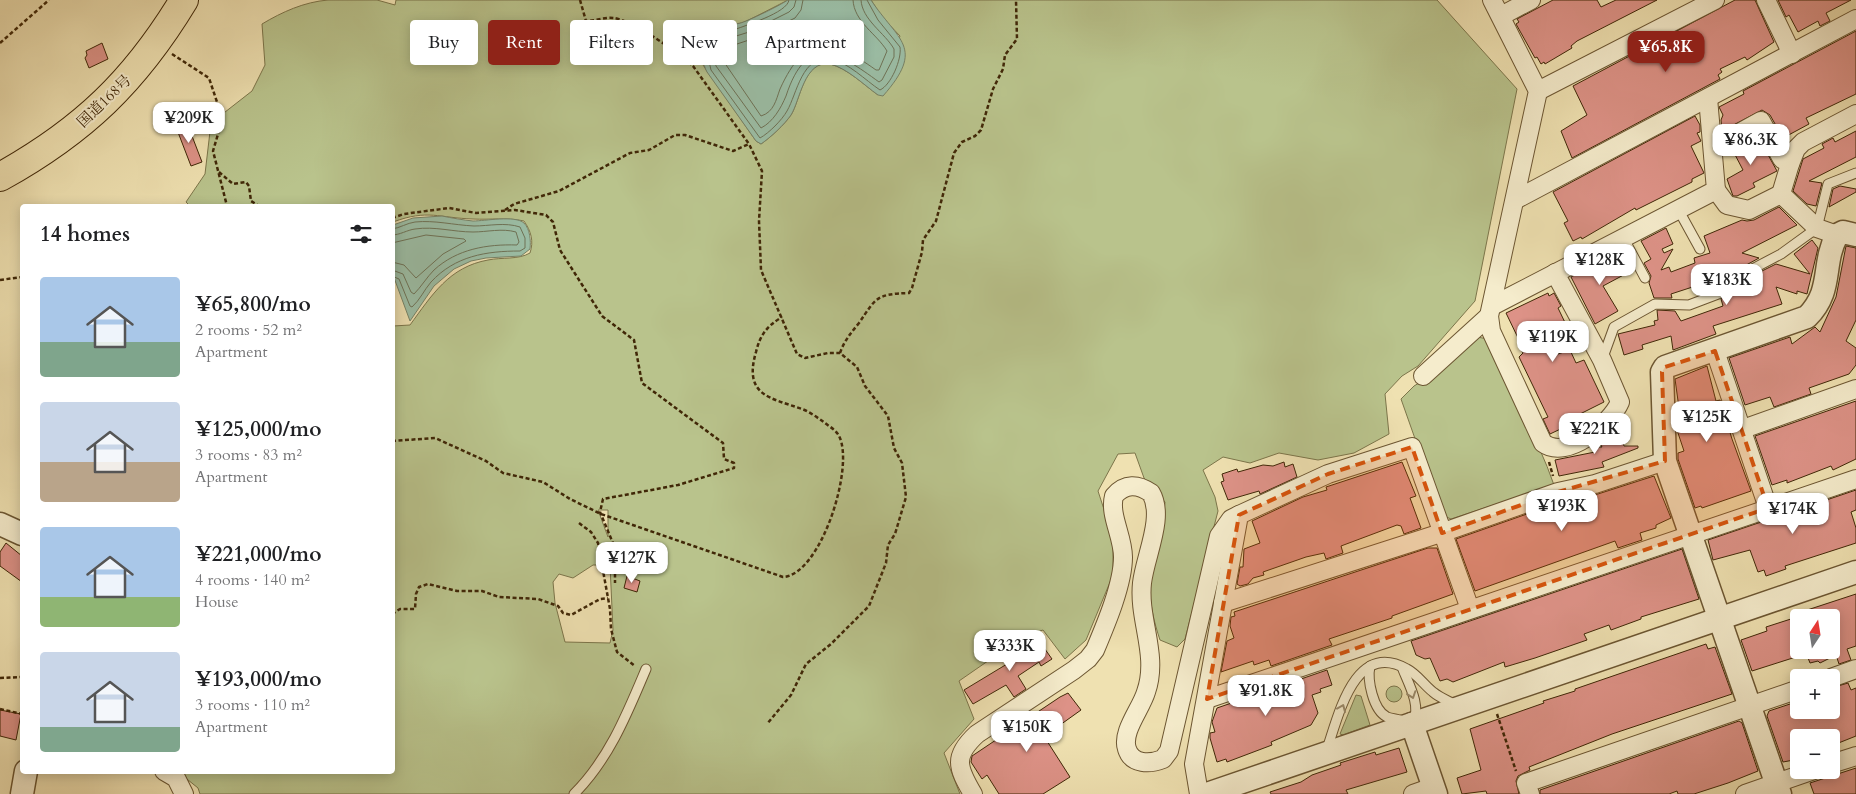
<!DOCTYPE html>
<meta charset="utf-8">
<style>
body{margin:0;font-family:Cardo,"Noto Serif JP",serif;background:#f6f6f6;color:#202124;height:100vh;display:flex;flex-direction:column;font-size:19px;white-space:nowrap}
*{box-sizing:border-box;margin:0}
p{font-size:16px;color:#757577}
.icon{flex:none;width:28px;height:28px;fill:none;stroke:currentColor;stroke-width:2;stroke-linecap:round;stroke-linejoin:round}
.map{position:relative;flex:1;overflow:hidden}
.details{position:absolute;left:20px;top:204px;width:375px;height:570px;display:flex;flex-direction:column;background:#fff;border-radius:5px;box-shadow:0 2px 12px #0003}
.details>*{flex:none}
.hud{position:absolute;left:410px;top:20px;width:475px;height:45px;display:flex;gap:10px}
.needle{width:32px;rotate:12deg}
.tools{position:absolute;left:1790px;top:609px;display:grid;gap:10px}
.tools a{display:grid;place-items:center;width:50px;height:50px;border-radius:5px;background:#fff;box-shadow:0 2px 12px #0003;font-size:25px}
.price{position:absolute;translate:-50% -42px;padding:0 11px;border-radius:10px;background:#fff;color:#222;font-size:16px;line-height:32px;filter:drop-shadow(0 1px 2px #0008)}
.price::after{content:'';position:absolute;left:50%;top:30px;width:15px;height:11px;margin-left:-8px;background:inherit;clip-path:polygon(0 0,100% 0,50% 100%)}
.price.selected{background:#8f2418;color:#fff}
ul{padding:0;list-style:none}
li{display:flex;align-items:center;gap:15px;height:125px;padding:0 20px}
li span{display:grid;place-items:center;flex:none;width:140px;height:100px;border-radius:5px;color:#555}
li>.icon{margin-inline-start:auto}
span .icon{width:60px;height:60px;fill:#fffc;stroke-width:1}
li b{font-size:21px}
h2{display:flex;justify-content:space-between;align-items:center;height:60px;padding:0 20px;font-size:21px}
.chip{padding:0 18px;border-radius:5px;background:#fff;box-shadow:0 2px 12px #0003;font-size:18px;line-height:45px}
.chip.selected{background:#8f2418;color:#fff}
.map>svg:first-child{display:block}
.green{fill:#b9c38c;stroke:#7c754a;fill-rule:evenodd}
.water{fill:#9bbea6;stroke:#778266}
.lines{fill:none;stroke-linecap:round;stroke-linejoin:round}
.shore{stroke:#6e7256;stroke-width:1}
.building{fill:#dd9287;stroke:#402707}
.service-casing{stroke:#6c5632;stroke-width:11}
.minor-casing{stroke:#6c5632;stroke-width:20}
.tertiary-casing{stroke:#6c5632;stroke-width:25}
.trunk-casing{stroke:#402707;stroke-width:30}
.path{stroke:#402707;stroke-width:2.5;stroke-dasharray:4 2.5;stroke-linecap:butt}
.service{stroke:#f5eccc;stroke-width:9}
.minor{stroke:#f5eccc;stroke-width:18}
.tertiary{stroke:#f5eccc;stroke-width:22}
.trunk{stroke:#efe1b1;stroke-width:28}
.oneway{stroke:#9a8a6a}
.marked{fill:#d7540c;fill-opacity:0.2;stroke:#d7540c;stroke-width:4;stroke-dasharray:10 6;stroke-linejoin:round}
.labels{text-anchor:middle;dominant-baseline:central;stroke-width:4;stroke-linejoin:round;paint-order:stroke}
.street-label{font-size:15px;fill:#402707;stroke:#f5eccc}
</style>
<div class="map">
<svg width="1856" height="794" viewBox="0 0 1856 794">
<rect width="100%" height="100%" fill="#efe1b1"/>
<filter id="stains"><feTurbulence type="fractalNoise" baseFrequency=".004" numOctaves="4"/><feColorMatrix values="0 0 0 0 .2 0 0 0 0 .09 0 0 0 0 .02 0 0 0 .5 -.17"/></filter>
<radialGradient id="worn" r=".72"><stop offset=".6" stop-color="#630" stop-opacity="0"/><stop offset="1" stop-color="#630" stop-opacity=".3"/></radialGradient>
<g class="green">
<path d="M328,0H377L395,5L396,0H788L745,22L727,27L703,65L756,141L761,144C771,137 784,125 791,115C800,101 804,59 830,64C847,68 864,85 878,95L900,36L882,17L871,0H1437L1517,89L1475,301L1418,366L1402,376L1385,394L1389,434L1354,453L1318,460L1279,453L1250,463L1223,457L1203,470L1215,497L1218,511L1185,639L1177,647L1160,640C1154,622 1149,602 1150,582C1151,558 1163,528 1165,502L1144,478L1135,453L1118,454L1098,491L1113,537V575L1086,640L1065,659L1043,630L1024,636L959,681L974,719L944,753L960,794H200L198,788L177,771H392L393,326L410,325C432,295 449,267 488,260C502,257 518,260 530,253C534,241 531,231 524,221C506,217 491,220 473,219C439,218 428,209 393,222L392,206H190L186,202L205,174L211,123L252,91L265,65L262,24C282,12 304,2 328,0ZM598,510H608V537ZM593,565H610L613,630L610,643L565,642L555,603L553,582L559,574L573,578Z"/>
<path d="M1477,337L1488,339C1507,389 1537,435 1554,485L1451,519L1442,515L1401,399L1414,386L1424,380L1429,383Z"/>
<circle cx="1394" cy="694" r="8"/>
<polygon points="1356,695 1361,696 1370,725 1343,735 1340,734 1342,729"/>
</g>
<g class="water">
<path d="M788,0H871C898,41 926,47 883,96L878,95C864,85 847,68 830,64C804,60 800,101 791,115C784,125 771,137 761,144L756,141L707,72C697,55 711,37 727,27C732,24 740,24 746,21C760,15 775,8 788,0Z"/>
<path d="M442,216C452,218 463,220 473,221C485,221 515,215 524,223C530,229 531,241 530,249L521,256L486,258L471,261L454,269L434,286L410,321L393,275V225L413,218Z"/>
</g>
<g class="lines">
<g class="shore">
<path d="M789,0C788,13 743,26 731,31C722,35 712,48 708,57L711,70L760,138C769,133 782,120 787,111C797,94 802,54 831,59C849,63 865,80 880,90C891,85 902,59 900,47L878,20L867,0"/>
<path d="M796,0L794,7L789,12L749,32L733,37L714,58L716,66L761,128C773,122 781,108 786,96C807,32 838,52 879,82L882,80L894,57V49C885,33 862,20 861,0"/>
<path d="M803,0L801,10L795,18L752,39L737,44L722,59L761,116C774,112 776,100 780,89C806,32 831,38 876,70H879L887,51C877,34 854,22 853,0"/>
<path d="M392,229C400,228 407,223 415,222C435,220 453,225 474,226C489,226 505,222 520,227L525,238V248L520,251C486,251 455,256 431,282C424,290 420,300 412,307L410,306L399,279L392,276"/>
<path d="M392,235C400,235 407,230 415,229C435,226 453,232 473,232C487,232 502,228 516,232L519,242L517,245C487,244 457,249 434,270C427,277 421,287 414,294L411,292L403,274L392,270"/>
<polyline points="392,243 426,235 464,239 466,241 443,254 416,278 404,265 392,262"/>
</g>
</g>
<g class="building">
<polygon points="1553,0 1597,0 1601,7 1616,0 1657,0 1577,41 1571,46 1572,48 1545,64 1544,62 1541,64 1537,57 1535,58 1516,24 1519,22 1517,19"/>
<polygon points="1735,0 1755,0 1774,42 1747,60 1745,57 1720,69 1722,72 1718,75 1720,79 1572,158 1561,131 1587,115 1573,86"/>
<polygon points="1778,0 1851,0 1826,13 1830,21 1820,26 1818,21 1798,32 1789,15 1786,17"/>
<polygon points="1856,31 1856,94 1806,118 1809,124 1783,138 1770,115 1762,110 1722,131 1721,120 1723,115 1719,107 1744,94 1743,91"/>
<polygon points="102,43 108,59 89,68 85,58 87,55 86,51"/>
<polygon points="1695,116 1700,125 1700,132 1697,133 1701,141 1691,146 1704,173 1692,179 1692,182 1636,210 1635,208 1582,239 1581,237 1573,241 1564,223 1568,221 1553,192"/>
<polygon points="187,123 202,162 191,166 176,127"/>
<polygon points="1856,131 1856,157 1809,181 1822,183 1816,206 1807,204 1793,191 1803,159 1824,148 1822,144 1833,138 1835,142"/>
<polygon points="1757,135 1777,171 1753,183 1755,187 1737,196 1733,196 1727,179 1743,170 1732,149"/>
<polygon points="1840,186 1856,189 1856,192 1829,207 1833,189"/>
<polygon points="1779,207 1797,225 1742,253 1759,258 1739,269 1717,287 1714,280 1671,294 1672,298 1654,298 1649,283 1651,276 1644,263 1651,259 1641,241 1666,228 1673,244 1662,249 1664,253 1673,249 1661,270 1669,267 1671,272 1695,263 1694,258 1710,253 1704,236 1742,220 1747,221 1754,220"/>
<polygon points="1812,240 1818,248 1807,294 1797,291 1797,294 1776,287 1782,304 1713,326 1716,334 1673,350 1671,336 1642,345 1643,349 1624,355 1618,334 1655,325 1654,321 1658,320 1657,310 1675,311 1681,321 1723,306 1721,299 1746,279 1776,264 1810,274 1794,254"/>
<polygon points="1846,246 1856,248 1856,320 1846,341 1856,348 1856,365 1849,374 1809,388 1811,394 1774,407 1770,397 1745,405 1729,358 1790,337 1792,344 1815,327 1820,332 1836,297"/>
<polygon points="1617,253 1620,257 1623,256 1631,271 1603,286 1618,311 1595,324 1571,277"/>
<polygon points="1548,293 1549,296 1554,293 1561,306 1558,308 1572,337 1554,346 1558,354 1570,350 1576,363 1584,360 1604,402 1576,416 1577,419 1570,422 1571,424 1550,434 1543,419 1548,417 1519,357 1523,353 1518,343 1520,342 1506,313"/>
<polygon points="1707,366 1716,401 1720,400 1732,439 1751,491 1702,508 1701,506 1695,508 1678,459 1678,453 1684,451 1677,430 1676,409 1679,408 1675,379"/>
<polygon points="1856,401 1856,459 1833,470 1831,466 1787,483 1787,480 1772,485 1755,436"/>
<polygon points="1616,427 1620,432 1624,446 1638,446 1638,448 1602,462 1604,467 1559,476 1555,460 1595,452 1593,447 1602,447 1599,442"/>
<polygon points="1284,462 1285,467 1293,464 1297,477 1260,494 1259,491 1228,500 1221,482 1224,481 1222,474 1237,469 1238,472 1263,465 1273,466"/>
<polygon points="1402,462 1416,496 1410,498 1421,528 1404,534 1401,526 1397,525 1341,546 1343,553 1326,559 1324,553 1306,557 1263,572 1264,575 1253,578 1248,584 1240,586 1237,584 1240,567 1243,567 1244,549 1260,543 1252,521 1303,497 1327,490 1326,487"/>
<polygon points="1654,476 1671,518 1656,525 1656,528 1640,533 1642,540 1618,548 1615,541 1475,591 1456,539 1561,502 1598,494"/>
<polygon points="1856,490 1856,510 1851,512 1856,528 1856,543 1785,566 1786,569 1766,576 1764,570 1758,572 1750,550 1713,560 1708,540"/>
<polygon points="6,543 22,556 22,582 0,566 0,552"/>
<polygon points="1428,548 1437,548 1453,594 1392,616 1392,618 1329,639 1332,645 1271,666 1269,660 1254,665 1253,661 1221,672 1227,641 1234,638 1230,626 1231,617 1235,616 1234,612"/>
<polygon points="1682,549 1699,599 1641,617 1641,619 1611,630 1609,625 1584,634 1587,640 1535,658 1505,667 1504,662 1453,682 1447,679 1440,681 1430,658 1425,659 1416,655 1411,641"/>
<polygon points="627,576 640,581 637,592 624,588"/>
<polygon points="1856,594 1856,646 1847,649 1851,660 1839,664 1836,655 1820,663 1818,661 1810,663 1805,650 1831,650 1831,618 1799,618 1799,656 1752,671 1741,640 1767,631 1766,627 1794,618 1792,615"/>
<polygon points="1037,638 1052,659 1041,666 1039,662 1018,676 1026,689 1014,697 1006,685 973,704 964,690 1007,664 1004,660"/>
<polygon points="1706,644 1708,649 1715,647 1732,694 1612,734 1529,767 1530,770 1518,776 1516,781 1519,794 1487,794 1486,791 1462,794 1457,778 1481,770 1470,729 1544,703 1543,701 1575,691 1575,689"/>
<polygon points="1327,670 1332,685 1320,689 1321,692 1312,695 1318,713 1311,725 1271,742 1272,745 1227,762 1226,759 1217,762 1210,738 1210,733 1215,732 1212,722 1217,708"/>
<polygon points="1848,683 1851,690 1856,688 1856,736 1831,746 1831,738 1799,738 1799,759 1783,762 1767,716 1769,711 1799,701 1799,710 1831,710 1831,688"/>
<polygon points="1068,693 1081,710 1046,735 1050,739 1047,741 1070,777 1043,794 999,794 987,775 982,779 971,762 972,756 1060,697"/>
<polygon points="0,710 21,714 16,740 0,736"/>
<polygon points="1739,721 1742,723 1758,771 1728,783 1694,794 1678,794 1677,791 1669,794 1540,794 1540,790"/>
<polygon points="1399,748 1407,772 1346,790 1348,794 1271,794 1270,792 1301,782 1312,775 1341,765 1340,763 1375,752 1376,755"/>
<polygon points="1856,768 1856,794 1814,794 1810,783"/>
</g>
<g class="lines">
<defs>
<g id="service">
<polyline points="1678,209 1700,249"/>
<polyline points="1623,237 1645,278"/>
<polyline points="1602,360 1614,327 1655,304 1689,305 1718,294 1743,274 1781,254 1817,228 1828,184 1856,173"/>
<path d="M1370,666C1367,680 1373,710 1387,717C1392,719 1398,719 1403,721"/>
<path d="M1402,667C1407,681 1422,706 1413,721"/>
<path d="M1327,749C1339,714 1355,640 1407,669C1417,674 1424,685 1433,692C1440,698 1449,701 1456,705"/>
<path d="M574,794C609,759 627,714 646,669"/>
</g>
<g id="minor">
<path d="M1492,0L1538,91L1489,316L1491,331L1543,443C1567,461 1611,423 1620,402L1602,360L1555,273"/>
<polyline points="1766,0 1792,54"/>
<polyline points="1501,16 1531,0"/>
<polyline points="1538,91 1715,0"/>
<polyline points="1714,147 1761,121 1782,159 1790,164"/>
<polyline points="1716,190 1727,205 1749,210 1781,194"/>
<polyline points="1515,200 1856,19"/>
<polyline points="1837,235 1817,228 1781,194 1790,164 1796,149 1803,142 1856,114"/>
<polyline points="1492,306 1716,190 1708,98"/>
<polyline points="1715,351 1768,508"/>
<polyline points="1423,376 1489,316"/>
<polyline points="1743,429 1856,389"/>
<polyline points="1223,603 1441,533 1558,492 1595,484 1665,461"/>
<polyline points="1831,678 1856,669"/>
<polyline points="1207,699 1856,479"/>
<polyline points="1831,764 1856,756"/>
<polyline points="164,771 176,778 184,794"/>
<path d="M973,794C957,767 953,756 977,734L1074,670L1088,659L1095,650C1106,624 1123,584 1123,557C1123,536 1109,515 1114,496C1125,483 1138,484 1151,493C1165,517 1145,556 1142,583C1138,620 1159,655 1146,692C1141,709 1121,732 1127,749C1132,765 1150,764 1163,759L1169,751L1219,536L1231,519L1239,515"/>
<polyline points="1199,794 1194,764 1239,515 1328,474 1412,447 1470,609"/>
<polyline points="1413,794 1433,787"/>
<polyline points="1530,794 1526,783 1799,689"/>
<polyline points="1745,794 1814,770"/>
</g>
<g id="tertiary">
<polyline points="0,524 22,534"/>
<polyline points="1412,724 1436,794"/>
<polyline points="22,794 26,771"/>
<polyline points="1207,794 1856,572"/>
<path d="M1780,794L1665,461L1662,372L1665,367L1807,317C1834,290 1821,265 1837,235L1843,232L1856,235"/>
</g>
<path id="trunk" d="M0,177C83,131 135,81 184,0"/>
</defs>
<use href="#service" class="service-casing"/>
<use href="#minor" class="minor-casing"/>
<use href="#tertiary" class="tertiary-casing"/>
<use href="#trunk" class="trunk-casing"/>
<g class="path">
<path d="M580,0L586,21C595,21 604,17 613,18C631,19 679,53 693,66L749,144L762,171L759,221L761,270L797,354L805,358L828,353H840L857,367L865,386L888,416L894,448L902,463L906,497L895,534L888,545L886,563L869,606L831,644L806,664L791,695L767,724"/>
<polyline points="0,43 49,0"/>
<polyline points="172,54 209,78 219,108 221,124 213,151 227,206"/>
<polyline points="219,172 233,184 246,182 249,186 251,201 259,206"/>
<polyline points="505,210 514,204 559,191 630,153 649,150 675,135 685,135 733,151 749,144"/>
<polyline points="392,218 404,214 449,208 476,213 515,210 546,215 553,222 560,250 602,316 634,340 642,383 723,443 724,459 734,463 734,468 678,485 603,499 600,512 615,548 615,583"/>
<polyline points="0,280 22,277"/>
<path d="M840,353C844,341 851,333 859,323C876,298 876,294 909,293L912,288L922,252L923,240L936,221L954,153L962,142L975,136L981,130L993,89L1003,69L1005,55L1017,39L1016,0"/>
<path d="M392,441L435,438L486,461L503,473L543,482L570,499L601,514L783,577C821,575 855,466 839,436C836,430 830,427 825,423C818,418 810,412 802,409C771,398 743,396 756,352C760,335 767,326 782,317"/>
<polyline points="1549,462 1553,476"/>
<polyline points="579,523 591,532 598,543 610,609 611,629 617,652 635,666"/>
<polyline points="392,614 400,609 415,609 416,594 419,587 428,584 457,591 482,591 499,597 538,599 558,606 563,613 571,615 600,599 608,598"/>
<polyline points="0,678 22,677"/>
<polyline points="0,709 22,714"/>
<polyline points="1497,714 1516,771"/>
</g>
<use href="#service" class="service"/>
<use href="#minor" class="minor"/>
<use href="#tertiary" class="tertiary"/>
<use href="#trunk" class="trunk"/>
</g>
<defs><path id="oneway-chevron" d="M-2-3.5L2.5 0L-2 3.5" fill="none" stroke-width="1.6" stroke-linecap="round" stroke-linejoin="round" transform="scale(1.25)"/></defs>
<g class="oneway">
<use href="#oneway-chevron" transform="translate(1412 695) rotate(71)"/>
<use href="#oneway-chevron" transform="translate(1342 708) rotate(-67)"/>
</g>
<path class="marked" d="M1715,351L1768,508L1207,699L1239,515L1328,474L1412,447L1442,533L1558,492L1665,461L1662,372L1665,367Z"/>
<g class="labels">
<g class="street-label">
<text transform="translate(104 101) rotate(-44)">国道168号</text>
</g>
</g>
<rect width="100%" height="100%" filter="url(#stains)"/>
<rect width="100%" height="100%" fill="url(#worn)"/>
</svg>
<div class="tools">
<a><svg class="needle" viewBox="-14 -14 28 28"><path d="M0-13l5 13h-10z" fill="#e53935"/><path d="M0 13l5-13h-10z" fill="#757577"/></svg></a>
<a>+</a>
<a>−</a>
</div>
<b class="price selected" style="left:1666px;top:73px">¥65.8K</b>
<b class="price" style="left:189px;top:144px">¥209K</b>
<b class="price" style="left:1751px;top:166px">¥86.3K</b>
<b class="price" style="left:1600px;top:286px">¥128K</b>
<b class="price" style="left:1727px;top:306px">¥183K</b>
<b class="price" style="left:1553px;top:363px">¥119K</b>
<b class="price" style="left:1707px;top:443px">¥125K</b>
<b class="price" style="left:1595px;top:455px">¥221K</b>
<b class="price" style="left:1562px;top:532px">¥193K</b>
<b class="price" style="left:1793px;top:535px">¥174K</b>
<b class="price" style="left:632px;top:584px">¥127K</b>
<b class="price" style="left:1010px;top:672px">¥333K</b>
<b class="price" style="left:1266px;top:717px">¥91.8K</b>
<b class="price" style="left:1027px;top:753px">¥150K</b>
<div class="hud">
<a class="chip">Buy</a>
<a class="chip selected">Rent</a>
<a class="chip">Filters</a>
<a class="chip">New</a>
<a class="chip">Apartment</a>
</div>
<section class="details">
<h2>14 homes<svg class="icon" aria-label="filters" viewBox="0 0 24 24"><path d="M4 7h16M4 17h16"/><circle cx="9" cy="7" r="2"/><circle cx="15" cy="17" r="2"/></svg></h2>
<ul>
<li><span style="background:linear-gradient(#a9c7e8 65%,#7fa58c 0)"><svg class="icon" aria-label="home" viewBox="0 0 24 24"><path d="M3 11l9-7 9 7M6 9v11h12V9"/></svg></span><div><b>¥65,800/mo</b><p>2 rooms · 52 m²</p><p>Apartment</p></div></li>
<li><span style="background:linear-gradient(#c9d6e8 60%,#b9a48a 0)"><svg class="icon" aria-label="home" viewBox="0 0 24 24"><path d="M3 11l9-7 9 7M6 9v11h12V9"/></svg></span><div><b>¥125,000/mo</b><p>3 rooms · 83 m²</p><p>Apartment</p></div></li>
<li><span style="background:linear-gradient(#a9c7e8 70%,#8fb573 0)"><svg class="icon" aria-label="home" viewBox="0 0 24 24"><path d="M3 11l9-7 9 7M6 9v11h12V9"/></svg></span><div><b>¥221,000/mo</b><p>4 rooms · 140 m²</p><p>House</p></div></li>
<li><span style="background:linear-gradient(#c9d6e8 75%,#7fa58c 0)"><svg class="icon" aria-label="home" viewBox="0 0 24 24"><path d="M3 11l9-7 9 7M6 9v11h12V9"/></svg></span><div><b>¥193,000/mo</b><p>3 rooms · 110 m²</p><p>Apartment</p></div></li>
</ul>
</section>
</div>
